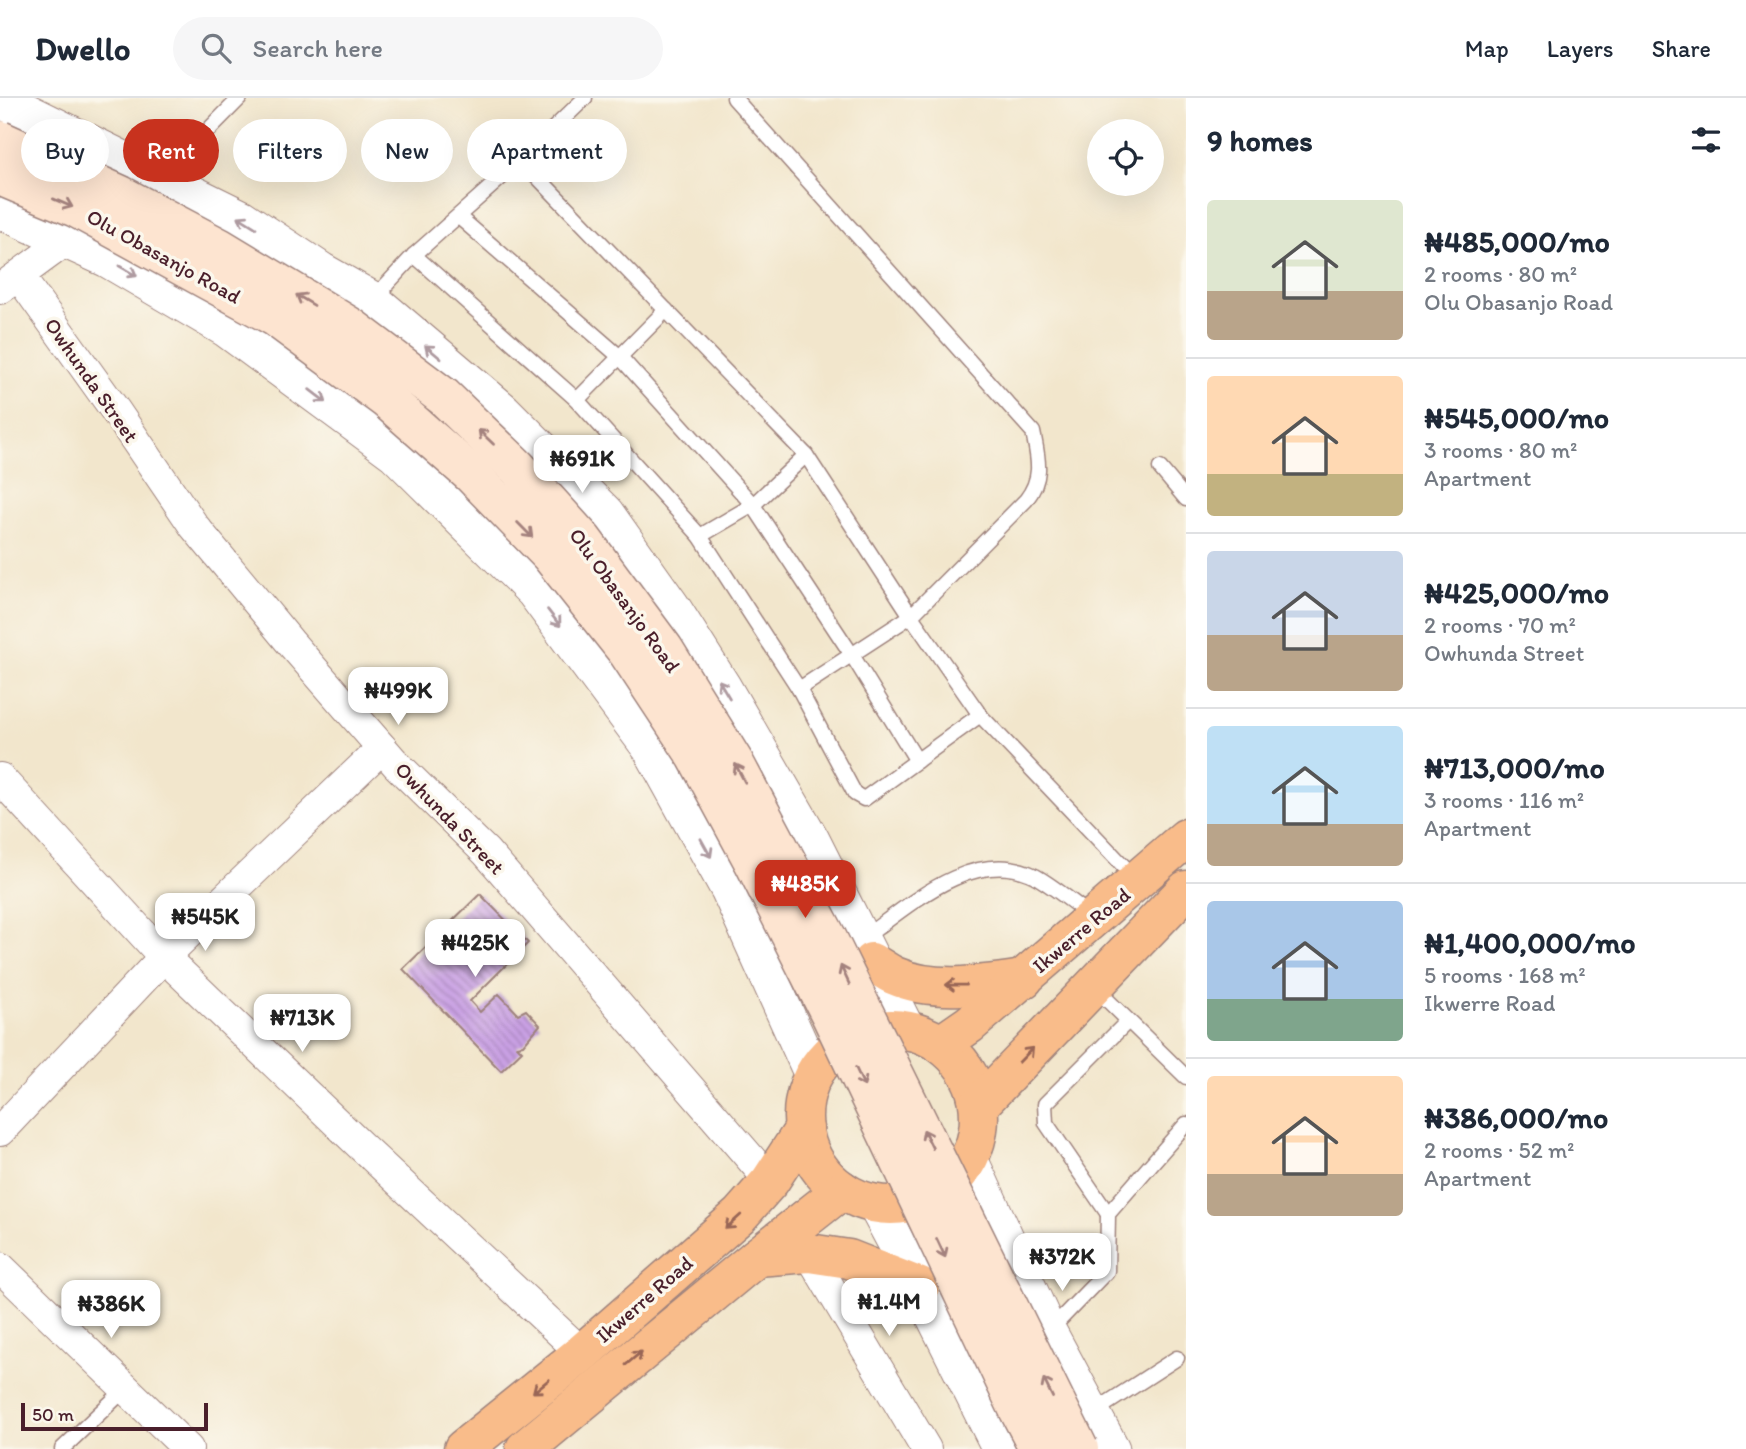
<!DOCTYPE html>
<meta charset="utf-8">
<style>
body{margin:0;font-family:Itim,sans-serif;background:#f6f6f7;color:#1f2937;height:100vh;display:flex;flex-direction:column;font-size:26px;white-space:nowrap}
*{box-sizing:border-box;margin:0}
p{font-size:23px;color:#747a83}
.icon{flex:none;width:38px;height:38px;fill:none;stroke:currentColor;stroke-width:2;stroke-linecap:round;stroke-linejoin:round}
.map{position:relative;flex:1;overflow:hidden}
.side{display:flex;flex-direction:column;background:#fff;width:560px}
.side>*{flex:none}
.top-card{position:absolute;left:21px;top:21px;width:665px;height:63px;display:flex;gap:14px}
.buttons{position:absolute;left:1087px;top:21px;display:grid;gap:14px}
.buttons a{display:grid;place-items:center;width:77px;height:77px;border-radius:50%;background:#fff;box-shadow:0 7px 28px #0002;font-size:35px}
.scale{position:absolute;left:21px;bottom:18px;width:187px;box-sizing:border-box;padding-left:7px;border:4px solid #4a1f2b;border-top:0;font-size:19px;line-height:24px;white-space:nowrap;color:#4a1f2b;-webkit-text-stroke:5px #fbf7ec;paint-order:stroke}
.price{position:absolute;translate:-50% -60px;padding:0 16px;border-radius:14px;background:#fff;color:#222;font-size:23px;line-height:46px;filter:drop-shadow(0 2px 4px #0008)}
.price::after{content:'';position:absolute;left:50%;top:42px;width:21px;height:16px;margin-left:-10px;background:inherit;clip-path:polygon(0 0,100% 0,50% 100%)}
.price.on{background:#c8321e;color:#fff}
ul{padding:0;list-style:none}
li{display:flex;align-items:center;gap:21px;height:175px;padding:0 21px}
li+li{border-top:2px solid #e0e1e3}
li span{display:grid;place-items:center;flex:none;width:196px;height:140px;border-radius:7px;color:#555}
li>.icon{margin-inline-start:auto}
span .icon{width:84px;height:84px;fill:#fffc;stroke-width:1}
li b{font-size:30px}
h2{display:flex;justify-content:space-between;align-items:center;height:84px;padding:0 21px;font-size:30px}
.pill{padding:0 24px;border-radius:32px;background:#fff;box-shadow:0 7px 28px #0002;font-size:24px;line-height:63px}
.pill.on{background:#c8321e;color:#fff}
header{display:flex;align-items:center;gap:42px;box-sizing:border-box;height:98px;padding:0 35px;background:#fff;border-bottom:2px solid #e0e1e3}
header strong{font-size:33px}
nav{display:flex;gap:38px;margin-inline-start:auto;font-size:24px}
.search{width:490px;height:63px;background:#f6f6f7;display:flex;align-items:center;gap:18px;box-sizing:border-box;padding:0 24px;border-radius:38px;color:#747a83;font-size:26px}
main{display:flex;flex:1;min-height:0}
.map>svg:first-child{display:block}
.building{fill:url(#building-back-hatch)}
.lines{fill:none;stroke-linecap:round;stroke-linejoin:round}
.service-casing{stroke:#9e827c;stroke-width:17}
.minor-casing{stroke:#9e827c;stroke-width:32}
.tertiary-casing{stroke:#9e827c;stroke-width:39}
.primary-casing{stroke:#9e827c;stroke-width:41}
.service{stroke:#fff;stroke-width:14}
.minor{stroke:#fff;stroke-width:30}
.tertiary{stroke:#fff;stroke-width:37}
.primary{stroke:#f9bc8a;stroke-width:38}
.secondary-bridge-casing{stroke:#9e827c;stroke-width:41;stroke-linecap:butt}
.secondary-bridge{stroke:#fde4d0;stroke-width:38}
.oneway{stroke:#a4827e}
.oneway2{stroke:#ae9aa0}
.oneway3{stroke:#996656}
.labels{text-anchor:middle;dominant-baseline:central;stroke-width:7;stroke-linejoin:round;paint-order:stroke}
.street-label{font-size:21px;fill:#4a1f2b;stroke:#fbf7ec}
</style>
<header>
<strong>Dwello</strong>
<div class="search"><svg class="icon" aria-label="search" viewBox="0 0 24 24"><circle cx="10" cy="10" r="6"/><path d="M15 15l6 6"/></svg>Search here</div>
<nav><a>Map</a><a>Layers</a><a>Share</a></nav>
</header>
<main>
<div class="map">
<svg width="1186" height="1351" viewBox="0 0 1186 1351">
<defs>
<pattern id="building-back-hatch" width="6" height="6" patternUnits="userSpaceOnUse" patternTransform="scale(1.75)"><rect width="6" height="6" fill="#c9a0e4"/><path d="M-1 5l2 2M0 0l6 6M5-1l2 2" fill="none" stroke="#a582b9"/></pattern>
</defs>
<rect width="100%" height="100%" fill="#fbf7ec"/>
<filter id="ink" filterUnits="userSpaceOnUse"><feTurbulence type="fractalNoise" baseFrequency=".0143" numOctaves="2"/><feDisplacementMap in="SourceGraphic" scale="14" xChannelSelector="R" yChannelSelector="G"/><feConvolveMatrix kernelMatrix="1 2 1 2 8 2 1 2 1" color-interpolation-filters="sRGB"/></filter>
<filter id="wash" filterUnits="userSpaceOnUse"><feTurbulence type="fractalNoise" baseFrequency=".00686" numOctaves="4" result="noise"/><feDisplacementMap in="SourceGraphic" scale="28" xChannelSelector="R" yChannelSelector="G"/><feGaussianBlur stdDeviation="1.57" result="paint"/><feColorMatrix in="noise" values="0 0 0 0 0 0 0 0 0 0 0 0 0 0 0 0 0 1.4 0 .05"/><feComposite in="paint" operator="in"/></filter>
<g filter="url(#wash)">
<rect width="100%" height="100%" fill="#f2e6cc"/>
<g id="blocks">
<polygon class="building" points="480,796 528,845 470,903 480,914 499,896 518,916 526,912 540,927 523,947 517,948 522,953 501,973 403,871"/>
</g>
</g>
<g filter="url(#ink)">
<use href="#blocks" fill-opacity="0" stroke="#9e827c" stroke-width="2"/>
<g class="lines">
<defs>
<g id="service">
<path d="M734,0L1033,334C1038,360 1044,379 1026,402L911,518L799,591"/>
<polyline points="521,62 806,357 911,518 980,617 1135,780"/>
<polyline points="162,79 240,0"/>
<polyline points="459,119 620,259 753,407 852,557 917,663"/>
<polyline points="414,157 577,302 700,438 799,591 855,696 864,701 980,617"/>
<polyline points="373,201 414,157 521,62 585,0"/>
<polyline points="577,302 666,212"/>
<polyline points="1160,370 1186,401"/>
<polyline points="700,438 753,407 806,357"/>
<path d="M861,842C908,808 974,747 1035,778C1055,789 1074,806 1093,819"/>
<polyline points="1094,889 1186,979"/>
<polyline points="1108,1116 1046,1025 1045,1006 1128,923"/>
<polyline points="1049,1233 1107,1173 1108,1116 1186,1026"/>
<polyline points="1092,1315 1177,1260"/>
<polyline points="62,1351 125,1291"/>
</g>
<g id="minor">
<polyline points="19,178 115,312 194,428 290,544 396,666 486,754 770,1083"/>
<polyline points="0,191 67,142"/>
<polyline points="0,680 164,859 362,1049 582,1255"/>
<polyline points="0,1033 164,859 382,650"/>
<polyline points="809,1155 926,1351"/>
<polyline points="0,1169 188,1351"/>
</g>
<g id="tertiary">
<polyline points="0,1 241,120 321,173 372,202 503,313 605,415 671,508 723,590 811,742 906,931"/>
<polyline points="0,112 108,161 227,231 395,355 534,493 652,652 729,791 813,977"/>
<polyline points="969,1061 1048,1234 1111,1351"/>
<polyline points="876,1107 920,1189 1001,1351"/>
</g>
<g id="primary">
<path d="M871,864C879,868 886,874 895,878C934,895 983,887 1024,881"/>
<circle cx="891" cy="1019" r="88"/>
<polyline points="941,946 970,926 1186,740"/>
<polyline points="979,1007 1186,792"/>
<polyline points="757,1159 809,1155 849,1161 920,1189"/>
<polyline points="463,1351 582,1255 740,1117 770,1083 804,1031"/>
<polyline points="525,1351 757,1159 842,1092"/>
</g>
</defs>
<use href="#service" class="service-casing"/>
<use href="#minor" class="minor-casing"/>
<use href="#tertiary" class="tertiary-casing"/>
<use href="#primary" class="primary-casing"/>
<use href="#service" class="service"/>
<use href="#minor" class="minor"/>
<use href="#tertiary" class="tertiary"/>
<use href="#primary" class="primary"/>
<defs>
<g id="secondary-bridge">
<polyline points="0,42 121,97 219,149 351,229 444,299 517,369 583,442 664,551 734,664 827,839 1079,1351"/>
<polyline points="0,78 76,110 275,219 387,302 471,376 550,457 628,555 696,658 754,765 830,916 1019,1313 1039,1351"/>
</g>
</defs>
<use href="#secondary-bridge" class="secondary-bridge-casing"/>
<use href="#secondary-bridge" class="secondary-bridge"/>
</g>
<defs><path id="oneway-shaft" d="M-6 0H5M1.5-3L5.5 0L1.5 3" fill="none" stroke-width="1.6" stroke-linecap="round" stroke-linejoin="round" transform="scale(1.75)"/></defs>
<g class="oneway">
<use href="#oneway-shaft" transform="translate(63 105) rotate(23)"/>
<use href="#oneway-shaft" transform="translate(305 202) rotate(-149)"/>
<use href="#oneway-shaft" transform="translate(486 339) rotate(-136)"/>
<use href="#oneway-shaft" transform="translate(525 432) rotate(45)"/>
<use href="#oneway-shaft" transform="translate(740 675) rotate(-118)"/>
<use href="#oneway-shaft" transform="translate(845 877) rotate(-115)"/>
<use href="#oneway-shaft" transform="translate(860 979) rotate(65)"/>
<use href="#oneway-shaft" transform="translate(928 1041) rotate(-116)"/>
<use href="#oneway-shaft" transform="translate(941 1150) rotate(65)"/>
<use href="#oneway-shaft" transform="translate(1048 1290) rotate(-116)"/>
</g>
<g class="oneway2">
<use href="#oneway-shaft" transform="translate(247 124) rotate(-148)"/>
<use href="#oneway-shaft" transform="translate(128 173) rotate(30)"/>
<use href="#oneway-shaft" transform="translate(433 254) rotate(-140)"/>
<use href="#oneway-shaft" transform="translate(318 298) rotate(37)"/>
<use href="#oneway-shaft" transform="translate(554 520) rotate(52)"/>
<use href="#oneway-shaft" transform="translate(724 591) rotate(-121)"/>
<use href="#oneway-shaft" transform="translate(706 750) rotate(61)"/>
</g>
<g class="oneway3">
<use href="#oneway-shaft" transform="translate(956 887) rotate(-179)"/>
<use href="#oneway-shaft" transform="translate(1026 957) rotate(-46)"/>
<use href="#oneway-shaft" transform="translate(733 1124) rotate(138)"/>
<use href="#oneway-shaft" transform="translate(634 1260) rotate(-40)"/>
<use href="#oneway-shaft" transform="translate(541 1288) rotate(141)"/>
</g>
</g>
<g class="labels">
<g class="street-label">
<text transform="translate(164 158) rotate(29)">Olu Obasanjo Road</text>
<text transform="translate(92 282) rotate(55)">Owhunda Street</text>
<text transform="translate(625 502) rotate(54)">Olu Obasanjo Road</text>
<text transform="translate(450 720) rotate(46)">Owhunda Street</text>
<text transform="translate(1081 832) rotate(-40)">Ikwerre Road</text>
<text transform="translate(644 1201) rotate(-41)">Ikwerre Road</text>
</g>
</g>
</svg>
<div class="buttons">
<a><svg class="icon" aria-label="locate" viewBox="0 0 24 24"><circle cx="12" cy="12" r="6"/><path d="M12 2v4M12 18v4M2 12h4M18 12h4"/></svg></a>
</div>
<div class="scale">50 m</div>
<b class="price" style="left:582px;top:397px">₦691K</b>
<b class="price" style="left:398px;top:629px">₦499K</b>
<b class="price on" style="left:805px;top:822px">₦485K</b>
<b class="price" style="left:205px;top:855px">₦545K</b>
<b class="price" style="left:475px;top:881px">₦425K</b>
<b class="price" style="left:302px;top:956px">₦713K</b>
<b class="price" style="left:1062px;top:1195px">₦372K</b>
<b class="price" style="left:889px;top:1240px">₦1.4M</b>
<b class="price" style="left:111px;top:1242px">₦386K</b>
<div class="top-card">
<a class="pill">Buy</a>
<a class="pill on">Rent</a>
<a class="pill">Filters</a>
<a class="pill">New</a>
<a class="pill">Apartment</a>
</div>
</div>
<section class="side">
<h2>9 homes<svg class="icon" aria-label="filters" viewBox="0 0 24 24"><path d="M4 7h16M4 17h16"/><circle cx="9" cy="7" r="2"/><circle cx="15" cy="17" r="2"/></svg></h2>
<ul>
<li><span style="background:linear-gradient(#dfe7d0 65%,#b9a48a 0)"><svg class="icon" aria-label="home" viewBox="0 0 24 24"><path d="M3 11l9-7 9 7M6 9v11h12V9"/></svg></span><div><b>₦485,000/mo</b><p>2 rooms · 80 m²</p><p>Olu Obasanjo Road</p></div></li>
<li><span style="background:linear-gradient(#ffd9b3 70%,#c2b280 0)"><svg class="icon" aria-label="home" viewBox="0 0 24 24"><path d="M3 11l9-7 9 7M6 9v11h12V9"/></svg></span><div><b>₦545,000/mo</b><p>3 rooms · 80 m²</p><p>Apartment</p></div></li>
<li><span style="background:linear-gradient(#c9d6e8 60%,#b9a48a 0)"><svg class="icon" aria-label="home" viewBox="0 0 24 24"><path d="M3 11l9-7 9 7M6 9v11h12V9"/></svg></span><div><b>₦425,000/mo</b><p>2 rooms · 70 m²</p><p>Owhunda Street</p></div></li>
<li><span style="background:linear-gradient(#bfe0f5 70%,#b9a48a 0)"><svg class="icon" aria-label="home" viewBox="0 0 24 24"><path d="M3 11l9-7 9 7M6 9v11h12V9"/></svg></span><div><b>₦713,000/mo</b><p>3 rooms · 116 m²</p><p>Apartment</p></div></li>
<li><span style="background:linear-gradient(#a9c7e8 70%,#7fa58c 0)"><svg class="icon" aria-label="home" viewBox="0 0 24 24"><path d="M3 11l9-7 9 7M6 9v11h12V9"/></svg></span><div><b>₦1,400,000/mo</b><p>5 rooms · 168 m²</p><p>Ikwerre Road</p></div></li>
<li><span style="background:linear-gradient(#ffd9b3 70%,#b9a48a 0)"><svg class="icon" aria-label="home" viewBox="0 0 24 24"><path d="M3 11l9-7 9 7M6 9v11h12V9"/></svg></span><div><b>₦386,000/mo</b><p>2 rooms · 52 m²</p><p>Apartment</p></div></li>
</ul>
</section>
</main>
